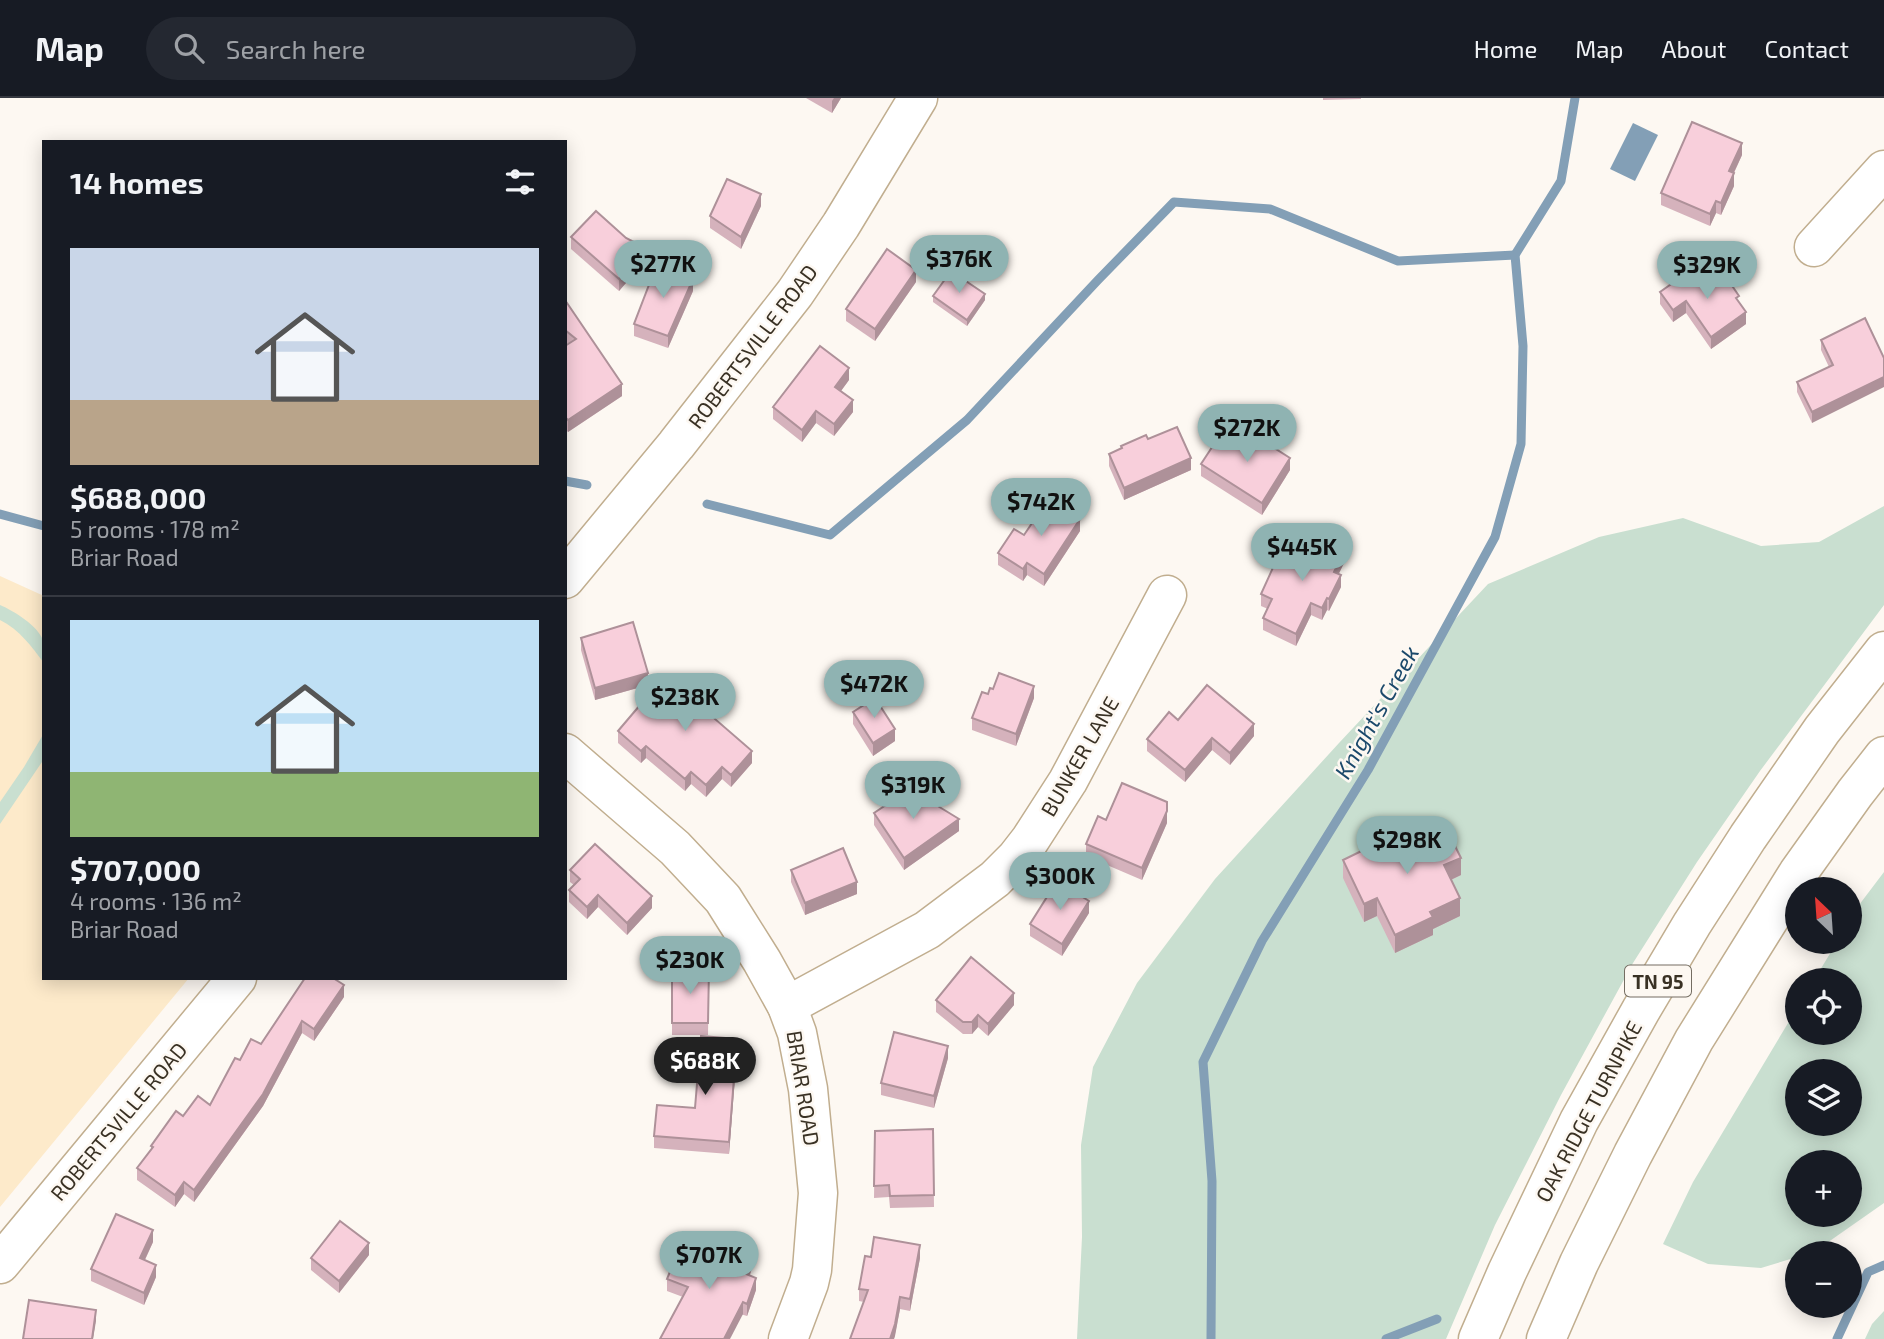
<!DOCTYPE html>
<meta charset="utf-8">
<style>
body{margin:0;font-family:"Exo 2",sans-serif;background:#242831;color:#f1f3f6;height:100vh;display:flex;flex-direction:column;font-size:26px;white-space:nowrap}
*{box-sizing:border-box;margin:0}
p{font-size:23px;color:#9ea1a6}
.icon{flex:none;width:38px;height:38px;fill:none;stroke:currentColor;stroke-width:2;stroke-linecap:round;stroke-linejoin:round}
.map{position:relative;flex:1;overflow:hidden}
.drawer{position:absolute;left:42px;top:42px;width:525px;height:840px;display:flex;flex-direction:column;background:#171b24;border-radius:0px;box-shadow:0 4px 18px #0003}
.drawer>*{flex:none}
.needle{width:46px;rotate:335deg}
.controls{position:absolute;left:1785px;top:779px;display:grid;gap:14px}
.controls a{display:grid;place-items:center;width:77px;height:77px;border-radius:50%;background:#171b24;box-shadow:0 4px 18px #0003;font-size:35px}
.price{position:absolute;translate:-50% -60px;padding:0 16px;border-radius:24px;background:#8fb3b2;color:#111;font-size:23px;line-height:46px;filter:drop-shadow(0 2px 4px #0008)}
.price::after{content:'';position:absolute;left:50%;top:42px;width:21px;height:16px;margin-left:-10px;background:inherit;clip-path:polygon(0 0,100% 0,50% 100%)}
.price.selected{background:#222;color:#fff}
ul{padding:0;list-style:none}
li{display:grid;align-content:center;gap:14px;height:371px;padding:0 28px}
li+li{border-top:2px solid #363941}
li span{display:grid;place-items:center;height:217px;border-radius:0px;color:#555}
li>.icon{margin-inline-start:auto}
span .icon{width:126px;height:126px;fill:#fffc;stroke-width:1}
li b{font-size:30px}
h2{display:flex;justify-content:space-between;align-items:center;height:84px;padding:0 28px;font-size:30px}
header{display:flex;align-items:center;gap:42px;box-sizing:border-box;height:98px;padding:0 35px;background:#171b24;border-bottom:2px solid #363941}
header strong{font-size:33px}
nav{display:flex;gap:38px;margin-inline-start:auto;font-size:24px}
.search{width:490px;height:63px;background:#242831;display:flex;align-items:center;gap:18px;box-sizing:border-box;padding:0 24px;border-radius:38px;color:#9ea1a6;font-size:26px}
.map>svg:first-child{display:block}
.built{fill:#fdeaca}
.green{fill:#c9dfd0;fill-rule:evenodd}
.water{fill:#839fb6}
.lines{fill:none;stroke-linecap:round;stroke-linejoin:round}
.stream{stroke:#839fb6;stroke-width:9}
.minor-casing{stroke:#c1ae8f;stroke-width:41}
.highway-casing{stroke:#c1ae8f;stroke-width:41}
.minor{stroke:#fff;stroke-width:38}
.highway{stroke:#fff;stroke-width:38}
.wall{fill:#d5b2bc}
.shaded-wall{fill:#ae9199}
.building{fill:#f8cfdb;stroke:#ae9199;stroke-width:2}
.labels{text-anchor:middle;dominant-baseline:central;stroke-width:5;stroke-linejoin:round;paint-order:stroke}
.shield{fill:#fdf8f2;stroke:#746d62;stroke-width:2}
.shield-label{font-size:19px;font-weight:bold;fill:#393124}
.street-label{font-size:21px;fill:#393124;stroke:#fdf8f2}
.water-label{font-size:23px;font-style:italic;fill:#1b496b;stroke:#fdf8f2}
</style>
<header>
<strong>Map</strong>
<div class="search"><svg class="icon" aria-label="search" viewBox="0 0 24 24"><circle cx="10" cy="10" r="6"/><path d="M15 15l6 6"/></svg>Search here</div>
<nav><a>Home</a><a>Map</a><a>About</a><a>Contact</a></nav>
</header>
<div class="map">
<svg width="1884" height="1241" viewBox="0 0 1884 1241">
<rect width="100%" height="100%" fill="#fdf8f2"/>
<polygon class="built" points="0,478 44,498 44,880 189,880 0,1109"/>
<g class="green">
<polygon points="1884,408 1884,507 1760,673 1697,764 1633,865 1561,997 1495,1127 1446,1241 1077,1241 1082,1139 1081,1047 1093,969 1137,885 1215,781 1339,645 1488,486 1599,439 1683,420 1761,448 1819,444"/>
<path d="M0,507C14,513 37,527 43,542C45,548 44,558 44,565C31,548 20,532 0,522Z"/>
<polygon points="44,635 44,661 0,726 0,704 24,669"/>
<path d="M1884,774V1105L1814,1154L1797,1155V1159L1761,1170L1708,1166L1663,1146L1693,1084L1797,910V934H1850V882H1814L1837,844H1850V822L1859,807ZM1850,973V1026H1797V973ZM1850,1064V1116H1797V1064Z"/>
<polygon points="1884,1213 1884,1241 1865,1241 1872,1226"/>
</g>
<polygon class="water" points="1633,25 1658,37 1635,83 1610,71"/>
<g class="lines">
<g class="stream">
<polyline points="565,383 587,387"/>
<polyline points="707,406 830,437 967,322 1098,182 1174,104 1270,111 1398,163 1515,157"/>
<polyline points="0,416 44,428"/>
<polyline points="1211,1241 1212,1083 1203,964 1262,843 1368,672 1495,439 1521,346 1523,248 1515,157 1561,83 1575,0"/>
<polyline points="1386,1241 1437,1221"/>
<polyline points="1837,1241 1868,1174 1884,1167"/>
</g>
<defs>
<g id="minor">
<polyline points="1814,149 1884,72"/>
<polyline points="565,481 676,347 795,195 841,127 918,0"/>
<polyline points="565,655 675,750 723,801 762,863 787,908 797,935 808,991 818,1095 812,1172 809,1185 788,1241"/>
<polyline points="787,908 927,832 995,781 1016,760 1030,742 1068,683 1167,497"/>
<polyline points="0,1166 237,880"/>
</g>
<g id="highway">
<polyline points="1478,1241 1507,1174 1579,1023 1641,912 1692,826 1748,739 1822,632 1884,553"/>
<polyline points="1546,1241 1579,1165 1633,1056 1694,942 1798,775 1855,695 1884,658"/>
</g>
</defs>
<use href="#minor" class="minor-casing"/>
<use href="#highway" class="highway-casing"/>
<use href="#minor" class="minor"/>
<use href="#highway" class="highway"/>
</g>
<g class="wall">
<polygon points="806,0 841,0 832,15"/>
<polygon points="1323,0 1361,0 1361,1 1323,2"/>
<polygon points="1742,57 1734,75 1734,88 1721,117 1716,115 1710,128 1661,107 1661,95"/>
<polygon points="761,108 741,151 710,130 710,118"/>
<polygon points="571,139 633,157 638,171 619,193 571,151"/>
<polygon points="916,184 875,243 846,223 846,211"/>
<polygon points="1710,186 1739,204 1746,226 1711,251 1686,215 1673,224 1660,206 1660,194 1695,187"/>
<polygon points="693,193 668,250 634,238 634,226"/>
<polygon points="933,198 985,202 967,228 933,204"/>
<polygon points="565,202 622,298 568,334 565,331 565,248 568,246 565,244"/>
<polygon points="1865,220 1812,325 1797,294 1797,284 1829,269 1821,252 1821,242"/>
<polygon points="849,282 841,293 853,314 834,338 816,325 802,344 773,321 773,309"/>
<polygon points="1148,341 1191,372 1124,402 1109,368 1109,356 1121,351 1121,348"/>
<polygon points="1238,344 1290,372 1262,417 1201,378 1201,366"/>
<polygon points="1080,433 1044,488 1027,477 1023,483 998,467 998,455 1024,437"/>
<polygon points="1344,465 1338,476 1341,489 1329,513 1327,512 1322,522 1311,517 1296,548 1263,532 1263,520 1268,511 1261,508 1261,496 1287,469"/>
<polygon points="581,540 648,587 595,602 581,552"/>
<polygon points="988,596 1034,600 1016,648 972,632 972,620"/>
<polygon points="686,600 717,616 714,621 752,665 731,689 722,681 706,699 691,686 685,693 646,660 641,665 618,645 618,633"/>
<polygon points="853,614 895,643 873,658 853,626"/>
<polygon points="1178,622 1254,638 1230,667 1212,652 1185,684 1147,653 1147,641"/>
<polygon points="874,715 959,733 904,772 874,727"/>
<polygon points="1106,722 1167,725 1142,782 1086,758 1086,746"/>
<polygon points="1386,748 1461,777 1451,782 1460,818 1433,831 1433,837 1395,855 1377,818 1364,824 1343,780 1343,762"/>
<polygon points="570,772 652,810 627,837 598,809 587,821 569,804 569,792 574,787 570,784"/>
<polygon points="791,772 857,796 805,817 791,784"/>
<polygon points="1089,815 1062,858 1030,838 1030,826"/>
<polygon points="672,871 709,871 708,937 672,937"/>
<polygon points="344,899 314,943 302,935 263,1008 194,1104 184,1096 175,1109 137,1082 137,1070 151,1052 151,1048 183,1018 210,1007 240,962 261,946"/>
<polygon points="936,902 1014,907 988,938 978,929 972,936 963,936 936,914"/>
<polygon points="737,953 729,1056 654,1050 654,1038 695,1010"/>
<polygon points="948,960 934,1010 881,997 881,985"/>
<polygon points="933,1031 934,1109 890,1110 889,1099 874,1100 875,1033"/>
<polygon points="153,1144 145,1162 156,1179 144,1207 91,1183 91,1171"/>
<polygon points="369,1157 339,1195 311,1172 311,1160"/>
<polygon points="871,1159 920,1160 910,1213 900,1211 894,1241 850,1241 864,1204 859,1203 859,1191"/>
<polygon points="694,1160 752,1170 750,1177 756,1192 747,1218 683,1199 667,1193 667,1181"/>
</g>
<g class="shaded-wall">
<polygon points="834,0 841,0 832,15 832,3"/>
<polygon points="1742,45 1742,57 1729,85 1729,73"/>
<polygon points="1734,75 1734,88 1721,117 1721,105"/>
<polygon points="761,96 761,108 741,151 741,139"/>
<polygon points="1716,103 1716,115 1710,128 1710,116"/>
<polygon points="638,159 638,171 619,193 619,181"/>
<polygon points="916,172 916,184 875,243 875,231"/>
<polygon points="693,181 693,193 668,250 668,238"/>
<polygon points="985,196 985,202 967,228 967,222"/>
<polygon points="1686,203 1686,215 1673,224 1673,212"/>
<polygon points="1746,214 1746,226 1711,251 1711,239"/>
<polygon points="849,270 849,282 835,301 835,289"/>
<polygon points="1884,279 1884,289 1812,325 1812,314"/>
<polygon points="622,286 622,298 568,334 568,322"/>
<polygon points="853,302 853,314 834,338 834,326"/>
<polygon points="816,313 816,325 802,344 802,332"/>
<polygon points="1191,360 1191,372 1124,402 1124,390"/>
<polygon points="1290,360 1290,372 1262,417 1262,405"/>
<polygon points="1080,421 1080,433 1044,488 1044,476"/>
<polygon points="1344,453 1344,465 1334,486 1334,474"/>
<polygon points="1027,465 1027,477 1023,483 1023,471"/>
<polygon points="1341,477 1341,489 1329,513 1329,501"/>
<polygon points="1327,500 1327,512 1322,522 1322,510"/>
<polygon points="1311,505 1311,517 1296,548 1296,536"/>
<polygon points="648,575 648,587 595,602 595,590"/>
<polygon points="1034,588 1034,600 1016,648 1016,636"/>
<polygon points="717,604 717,616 708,627 708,615"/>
<polygon points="1254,626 1254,638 1230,667 1230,655"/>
<polygon points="895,631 895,643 873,658 873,645"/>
<polygon points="1212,640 1212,652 1185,684 1185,672"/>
<polygon points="646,648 646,660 641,665 641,653"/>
<polygon points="752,653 752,665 731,689 731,677"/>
<polygon points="722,669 722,681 706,699 706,687"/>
<polygon points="691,674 691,686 685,693 685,681"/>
<polygon points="1167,713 1167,725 1142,782 1142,770"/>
<polygon points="959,721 959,733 904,772 904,760"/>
<polygon points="1461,760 1461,777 1444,785 1444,767"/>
<polygon points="857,784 857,796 805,817 805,805"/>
<polygon points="598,797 598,809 587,821 587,809"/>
<polygon points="652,798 652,810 627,837 627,825"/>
<polygon points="1377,800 1377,818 1364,824 1364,806"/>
<polygon points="1460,800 1460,818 1433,831 1433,837 1395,855 1395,837 1430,814"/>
<polygon points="1089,803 1089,815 1062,858 1062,846"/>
<polygon points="344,887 344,899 314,943 314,931"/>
<polygon points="1014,895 1014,907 988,938 988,926"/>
<polygon points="978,917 978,929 972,936 972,924"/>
<polygon points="302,923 302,935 263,1008 194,1104 194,1092"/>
<polygon points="737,941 737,953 729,1056 729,1044"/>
<polygon points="948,948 948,960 934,1010 934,998"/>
<polygon points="184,1084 184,1096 175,1109 175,1097"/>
<polygon points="153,1132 153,1144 140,1172 140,1160"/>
<polygon points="369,1145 369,1157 339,1195 339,1183"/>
<polygon points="920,1147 920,1160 910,1213 910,1201"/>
<polygon points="752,1158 752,1170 746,1188 746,1176"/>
<polygon points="156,1167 156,1179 144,1207 144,1195"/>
<polygon points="756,1180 756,1192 747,1218 747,1206"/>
<polygon points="900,1199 900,1211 895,1238 894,1241 890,1241"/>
<polygon points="743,1204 743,1216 730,1241 724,1241"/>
<polygon points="96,1212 96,1223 93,1241 92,1241"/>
</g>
<g class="building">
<polygon points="1692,24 1742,45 1729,73 1734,75 1721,105 1716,103 1710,116 1661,95"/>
<polygon points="727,81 761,96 741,139 710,118"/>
<polygon points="596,113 626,140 634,144 630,155 638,159 619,181 571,139"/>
<polygon points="887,151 916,172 875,231 846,211"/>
<polygon points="657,166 693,181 668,238 634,226"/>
<polygon points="951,173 985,196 967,222 933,198"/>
<polygon points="1687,175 1695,187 1705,179 1710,186 1724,176 1739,198 1736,200 1746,214 1711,239 1686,203 1673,212 1660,194"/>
<polygon points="565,202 622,286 568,322 565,319 565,248 576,241 565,232"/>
<polygon points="1865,220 1884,260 1884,279 1812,314 1797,284 1833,267 1821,242"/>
<polygon points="820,248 849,270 835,289 853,302 834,326 816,313 802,332 773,309"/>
<polygon points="1177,329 1191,360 1124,390 1109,356 1122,350 1121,348 1146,337 1148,341"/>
<polygon points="1246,332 1290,360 1262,405 1201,366 1222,334 1238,344"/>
<polygon points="1049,400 1080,421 1044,476 1027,465 1023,471 998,455 1014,431 1024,437"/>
<polygon points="1308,436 1344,453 1334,474 1341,477 1329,501 1327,500 1322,510 1311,505 1296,536 1263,520 1272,501 1261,496 1276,463 1287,469 1301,442 1304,443"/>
<polygon points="633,524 648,575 595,590 581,540"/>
<polygon points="999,575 1034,588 1016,636 972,620 982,594 988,596 990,590 993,591"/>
<polygon points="663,580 686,600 697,587 717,604 708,615 752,653 731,677 722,669 706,687 691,674 685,681 646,648 641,653 618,633"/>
<polygon points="1207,587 1254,626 1230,655 1212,640 1185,672 1147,641 1169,614 1178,622"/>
<polygon points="875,600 895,631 873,645 853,614"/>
<polygon points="1122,685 1167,704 1167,713 1142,770 1086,746 1098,718 1106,722"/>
<polygon points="910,691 959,721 904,760 874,715"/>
<polygon points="1442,722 1461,760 1444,767 1460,800 1430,814 1433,819 1395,837 1377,800 1364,806 1343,762 1384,742 1386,748"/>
<polygon points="595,746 652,798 627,825 598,797 587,809 569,792 580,781 570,772"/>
<polygon points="843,750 857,784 805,805 791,772"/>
<polygon points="1057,783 1089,803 1062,846 1030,826"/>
<polygon points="971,859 1014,895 988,926 978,917 972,924 963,924 936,902"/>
<polygon points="672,871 709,871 708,925 672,925"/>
<polygon points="305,880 333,880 344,887 314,931 302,923 263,996 194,1092 184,1084 175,1097 137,1070 153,1049 151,1048 176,1013 183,1018 198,998 210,1007 235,960 240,962 251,941 261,946"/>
<polygon points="894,934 948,948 934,998 881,985"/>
<polygon points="701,938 737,941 729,1044 654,1038 657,1007 695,1010"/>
<polygon points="933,1031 934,1097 890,1098 889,1087 874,1088 875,1033"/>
<polygon points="116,1116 153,1132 140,1160 156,1167 144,1195 91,1171"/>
<polygon points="340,1123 369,1145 339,1183 311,1160"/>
<polygon points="702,1139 752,1158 746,1176 756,1180 747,1206 743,1204 724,1241 660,1241 688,1189 667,1181 678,1154 694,1160"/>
<polygon points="874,1139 920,1147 910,1201 900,1199 895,1226 890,1241 850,1241 868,1192 859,1191 865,1158 871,1159"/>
<polygon points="29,1202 96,1212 92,1241 23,1241"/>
</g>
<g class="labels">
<rect class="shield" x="1625" y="867.5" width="66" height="31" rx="5"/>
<g class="shield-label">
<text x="1658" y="883">TN 95</text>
</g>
<g class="street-label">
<text transform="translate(752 248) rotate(-53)">ROBERTSVILLE ROAD</text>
<text transform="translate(1079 658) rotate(-60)">BUNKER LANE</text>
<text transform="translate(804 990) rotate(81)">BRIAR ROAD</text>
<text transform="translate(1588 1013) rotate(-62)">OAK RIDGE TURNPIKE</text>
<text transform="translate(118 1023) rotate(-50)">ROBERTSVILLE ROAD</text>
</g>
<g class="water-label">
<text transform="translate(1376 614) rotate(-61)">Knight's Creek</text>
</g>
</g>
</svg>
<div class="controls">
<a><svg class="needle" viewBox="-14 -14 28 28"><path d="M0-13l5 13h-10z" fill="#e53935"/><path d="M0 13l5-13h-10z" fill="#9ea1a6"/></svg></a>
<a><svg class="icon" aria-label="locate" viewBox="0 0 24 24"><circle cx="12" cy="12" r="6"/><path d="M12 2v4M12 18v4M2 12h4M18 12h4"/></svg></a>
<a><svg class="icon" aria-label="layers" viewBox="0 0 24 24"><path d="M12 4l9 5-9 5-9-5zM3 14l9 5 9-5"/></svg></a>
<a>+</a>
<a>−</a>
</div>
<b class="price" style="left:959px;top:197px">$376K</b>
<b class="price" style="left:663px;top:202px">$277K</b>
<b class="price" style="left:1707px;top:203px">$329K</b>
<b class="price" style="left:1247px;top:366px">$272K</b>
<b class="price" style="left:1041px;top:440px">$742K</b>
<b class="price" style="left:1302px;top:485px">$445K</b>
<b class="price" style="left:874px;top:622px">$472K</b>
<b class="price" style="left:685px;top:635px">$238K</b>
<b class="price" style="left:913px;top:723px">$319K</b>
<b class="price" style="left:1407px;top:778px">$298K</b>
<b class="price" style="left:1060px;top:814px">$300K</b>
<b class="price" style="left:690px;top:898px">$230K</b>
<b class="price selected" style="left:705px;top:999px">$688K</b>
<b class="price" style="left:709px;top:1193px">$707K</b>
<section class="drawer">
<h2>14 homes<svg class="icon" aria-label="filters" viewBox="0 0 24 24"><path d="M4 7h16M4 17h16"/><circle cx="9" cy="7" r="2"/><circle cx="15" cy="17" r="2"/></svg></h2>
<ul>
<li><span style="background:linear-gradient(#c9d6e8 70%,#b9a48a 0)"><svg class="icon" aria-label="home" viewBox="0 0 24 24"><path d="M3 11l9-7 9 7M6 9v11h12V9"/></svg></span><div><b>$688,000</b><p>5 rooms · 178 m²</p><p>Briar Road</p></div></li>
<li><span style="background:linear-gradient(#bfe0f5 70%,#8fb573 0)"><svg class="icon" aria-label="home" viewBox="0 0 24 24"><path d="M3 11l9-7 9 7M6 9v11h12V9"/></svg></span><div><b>$707,000</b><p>4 rooms · 136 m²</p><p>Briar Road</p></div></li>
</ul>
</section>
</div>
